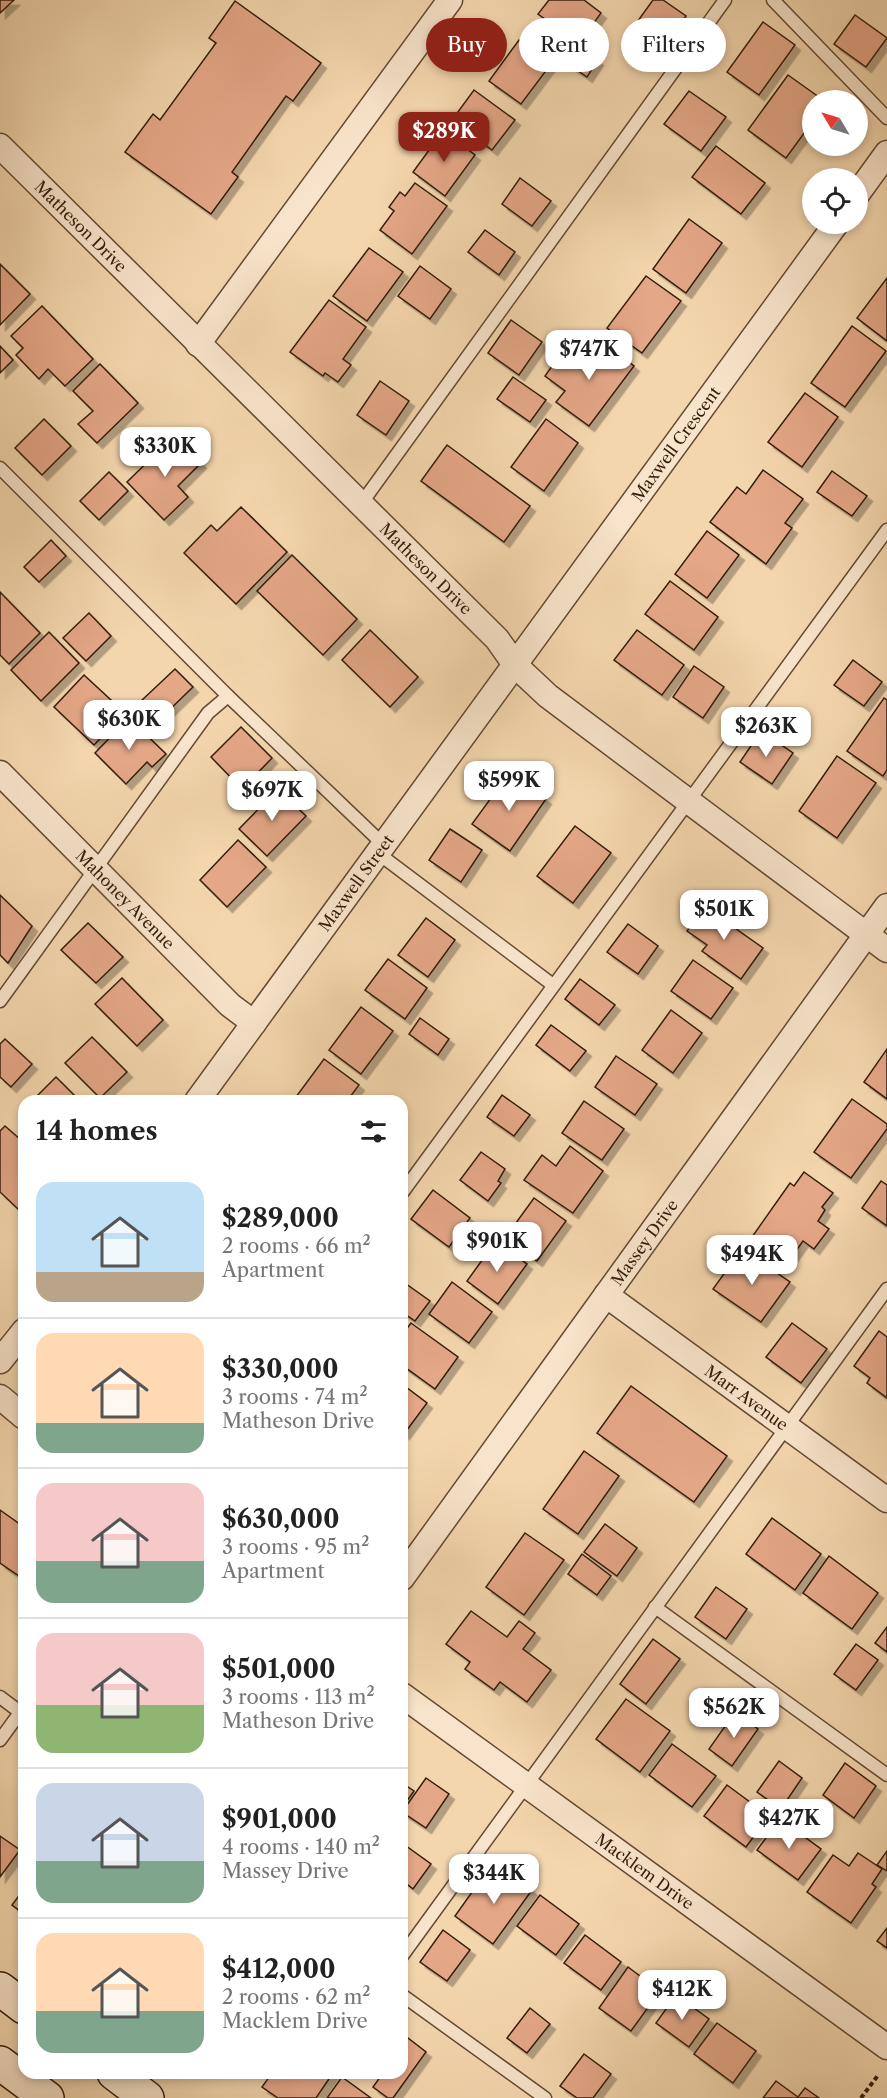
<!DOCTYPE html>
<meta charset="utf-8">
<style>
body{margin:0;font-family:"Libre Caslon Text",serif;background:#f2f2f2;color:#222;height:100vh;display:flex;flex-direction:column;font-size:22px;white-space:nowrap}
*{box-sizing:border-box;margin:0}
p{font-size:20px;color:#767676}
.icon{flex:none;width:33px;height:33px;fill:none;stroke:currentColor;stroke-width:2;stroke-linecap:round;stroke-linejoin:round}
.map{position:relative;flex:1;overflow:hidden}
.panel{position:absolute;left:18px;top:1095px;width:390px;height:984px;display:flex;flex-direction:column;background:#fff;border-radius:18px;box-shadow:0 3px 9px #0003}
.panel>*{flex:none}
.top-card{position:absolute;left:426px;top:18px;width:370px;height:54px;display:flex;gap:12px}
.needle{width:39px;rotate:308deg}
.fabs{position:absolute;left:802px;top:90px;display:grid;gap:12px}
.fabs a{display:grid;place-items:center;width:66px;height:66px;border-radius:50%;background:#fff;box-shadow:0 3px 9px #0003;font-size:30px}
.price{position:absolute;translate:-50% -51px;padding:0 14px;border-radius:12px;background:#fff;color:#222;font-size:20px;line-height:39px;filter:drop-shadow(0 2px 3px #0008)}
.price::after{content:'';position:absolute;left:50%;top:36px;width:18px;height:14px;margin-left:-9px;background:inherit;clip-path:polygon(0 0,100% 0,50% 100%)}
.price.current{background:#8f2418;color:#fff}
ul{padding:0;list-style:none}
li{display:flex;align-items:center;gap:18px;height:150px;padding:0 18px}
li+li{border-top:2px solid #e0e0e0}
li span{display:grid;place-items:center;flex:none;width:168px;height:120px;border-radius:18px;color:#555}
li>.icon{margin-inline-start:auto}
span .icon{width:72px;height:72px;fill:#fffc;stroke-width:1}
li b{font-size:26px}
h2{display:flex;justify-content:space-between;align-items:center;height:72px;padding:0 18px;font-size:26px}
.chip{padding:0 21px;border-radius:27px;background:#fff;box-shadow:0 3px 9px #0003;font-size:21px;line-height:54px}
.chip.current{background:#8f2418;color:#fff}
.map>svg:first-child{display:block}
.building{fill:#e4a788;stroke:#341c0b;stroke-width:1.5;filter:url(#shadow)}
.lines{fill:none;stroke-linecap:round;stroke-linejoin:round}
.lane-casing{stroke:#644a34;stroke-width:15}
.street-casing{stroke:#644a34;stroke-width:27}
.secondary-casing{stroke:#341c0b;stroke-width:36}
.path{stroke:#341c0b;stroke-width:4;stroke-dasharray:4.5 3;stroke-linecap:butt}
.lane{stroke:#f8e4ca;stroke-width:12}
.street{stroke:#f8e4ca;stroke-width:24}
.secondary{stroke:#f8e4ca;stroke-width:33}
.labels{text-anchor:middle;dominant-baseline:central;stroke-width:4.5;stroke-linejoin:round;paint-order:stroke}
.street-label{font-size:16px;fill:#341c0b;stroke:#f8e4ca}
</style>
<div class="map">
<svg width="887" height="2098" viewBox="0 0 887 2098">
<defs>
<filter id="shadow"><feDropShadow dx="5.5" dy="5.5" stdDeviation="0" flood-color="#0004"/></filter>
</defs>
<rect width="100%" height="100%" fill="#f4d6ae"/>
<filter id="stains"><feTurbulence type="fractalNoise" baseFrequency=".00333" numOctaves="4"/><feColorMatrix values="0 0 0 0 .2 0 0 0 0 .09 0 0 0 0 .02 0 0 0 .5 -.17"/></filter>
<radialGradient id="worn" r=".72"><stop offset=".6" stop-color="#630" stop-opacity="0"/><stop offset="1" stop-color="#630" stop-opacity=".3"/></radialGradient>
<g class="building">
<polygon points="0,0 14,0 0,13"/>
<polygon points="549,0 584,0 601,13 579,44 538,14"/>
<polygon points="653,0 663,0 686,16 663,50 632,29"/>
<polygon points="235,1 321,63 293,101 286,96 232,172 238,177 211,214 125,152 153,114 160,120 216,43 209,38"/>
<polygon points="855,15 887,38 866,67 834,44"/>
<polygon points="763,22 795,45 759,95 727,72"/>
<polygon points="567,38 598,60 587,77 555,55"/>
<polygon points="519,40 551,64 521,104 489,81"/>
<polygon points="788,75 823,100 813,100 813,121 786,158 748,130"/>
<polygon points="474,90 515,120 492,150 452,120"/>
<polygon points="689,91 726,117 701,151 664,124"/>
<polygon points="443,131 475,155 445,196 413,172"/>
<polygon points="716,146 765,183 741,214 692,177"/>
<polygon points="520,178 551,201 532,226 502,204"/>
<polygon points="415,183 447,206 412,254 380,230 394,211 389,207 400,192 405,196"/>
<polygon points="689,219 722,243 686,293 653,269"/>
<polygon points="485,230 515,252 499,275 468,252"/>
<polygon points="369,248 403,272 367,321 333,296"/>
<polygon points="0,264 30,294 0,325"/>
<polygon points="420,266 451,289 430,319 398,296"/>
<polygon points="646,276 681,301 642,353 607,328"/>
<polygon points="887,278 887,341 857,318"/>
<polygon points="329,300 366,327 343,359 351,365 338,382 325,373 323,376 290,352"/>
<polygon points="42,306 93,359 65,386 48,369 39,379 16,355 23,348 11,336"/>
<polygon points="511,320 542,342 519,375 488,353"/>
<polygon points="852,326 886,351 845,407 811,383"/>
<polygon points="601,341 634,366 589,426 556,402 565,391 545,376 564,349 584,364"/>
<polygon points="0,346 13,360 0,373"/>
<polygon points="100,364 138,403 97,443 78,424 93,411 73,391"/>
<polygon points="513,377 546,400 530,422 497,399"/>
<polygon points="380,381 409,401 386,435 357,415"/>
<polygon points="805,393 838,417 802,467 768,442"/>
<polygon points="44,419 71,446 42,475 15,448"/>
<polygon points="546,419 578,443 544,491 511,467"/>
<polygon points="174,436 201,463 178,486 188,497 164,520 127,482"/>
<polygon points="447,445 530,506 504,542 421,481"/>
<polygon points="763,470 803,499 785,523 792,528 766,564 710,522 737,487 746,494"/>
<polygon points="832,471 867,496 852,516 817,492"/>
<polygon points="109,472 128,491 99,520 80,501"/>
<polygon points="241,507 287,552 236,604 184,553 211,525 217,531"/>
<polygon points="707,531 739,555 707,598 675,574"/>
<polygon points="51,540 66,556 39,582 24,567"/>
<polygon points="292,555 357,619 323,655 257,591"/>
<polygon points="670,581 718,617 694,650 645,614"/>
<polygon points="0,592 40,633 9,664 0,655"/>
<polygon points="89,613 111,636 86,661 63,638"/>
<polygon points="370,630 418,677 390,707 342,660"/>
<polygon points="637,630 684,665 662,695 614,660"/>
<polygon points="49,632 79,663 41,701 11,670"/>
<polygon points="853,660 882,682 864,706 834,685"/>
<polygon points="694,666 724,687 703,718 673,697"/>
<polygon points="175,669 193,687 159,720 141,701"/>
<polygon points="84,675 125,713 94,745 54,707"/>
<polygon points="884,698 887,700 887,770 883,776 847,751"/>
<polygon points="129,718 166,754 152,767 147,762 126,784 95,753"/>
<polygon points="241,727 272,758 242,789 211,757"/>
<polygon points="761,731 793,753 772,784 740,762"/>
<polygon points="837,756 876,783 837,838 799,811"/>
<polygon points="510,772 546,799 510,851 472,824"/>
<polygon points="278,789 306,816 267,856 239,829"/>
<polygon points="575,826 611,853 573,903 537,876"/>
<polygon points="450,829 482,850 461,882 429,860"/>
<polygon points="238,840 266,867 227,907 200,880"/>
<polygon points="0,895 32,926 8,963 0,955"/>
<polygon points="708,901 729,916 725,921 763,948 741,979 702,951 707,945 687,931"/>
<polygon points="426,918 455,940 428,977 398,955"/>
<polygon points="88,923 123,957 96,983 61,950"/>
<polygon points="628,924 658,946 638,974 607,952"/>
<polygon points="388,959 427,988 405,1019 365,990"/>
<polygon points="693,960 733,988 711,1019 671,991"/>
<polygon points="122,978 163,1020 137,1046 95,1004"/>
<polygon points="580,979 615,1005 599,1025 565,999"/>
<polygon points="361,1007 393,1031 361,1074 329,1050"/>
<polygon points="671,1010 702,1033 673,1073 642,1050"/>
<polygon points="420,1018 449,1039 438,1055 409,1034"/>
<polygon points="551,1025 586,1051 570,1071 536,1045"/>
<polygon points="92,1037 127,1072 100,1098 65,1063"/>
<polygon points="5,1039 32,1064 11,1087 0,1077 0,1044"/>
<polygon points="887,1049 887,1099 864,1082"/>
<polygon points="616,1056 657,1084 635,1115 595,1087"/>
<polygon points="324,1059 359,1085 347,1101 293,1101"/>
<polygon points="56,1077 80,1101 32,1101"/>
<polygon points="502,1095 530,1115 514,1136 487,1117"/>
<polygon points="852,1099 887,1124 887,1129 851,1178 814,1152"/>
<polygon points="584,1101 624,1129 602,1160 562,1133"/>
<polygon points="5,1126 21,1140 24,1137 24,1202 18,1209 0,1192 0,1131"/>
<polygon points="570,1146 603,1171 573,1213 524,1180 542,1155 556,1166"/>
<polygon points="481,1152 505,1169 498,1181 501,1183 488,1201 460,1180"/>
<polygon points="804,1172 833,1193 822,1207 825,1210 818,1221 829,1229 814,1249 803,1241 788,1262 752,1237 790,1183 794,1186"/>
<polygon points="881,1181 887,1185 887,1226 862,1208"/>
<polygon points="433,1190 470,1218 449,1247 411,1219"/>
<polygon points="534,1198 566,1221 537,1261 505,1238"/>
<polygon points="496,1241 527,1264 498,1304 467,1281"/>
<polygon points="742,1249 790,1282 761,1322 713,1289"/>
<polygon points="402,1281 430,1301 415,1321 402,1312"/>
<polygon points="452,1282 492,1312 469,1343 429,1314"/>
<polygon points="411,1323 458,1357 435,1389 402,1365 402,1335"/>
<polygon points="792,1323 827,1349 801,1383 766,1357"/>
<polygon points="879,1331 887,1337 887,1398 867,1383 870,1378 854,1366"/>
<polygon points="402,1384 427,1403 404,1434 402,1432"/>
<polygon points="631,1386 727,1456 694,1502 597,1433"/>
<polygon points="584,1451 619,1476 578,1534 543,1509"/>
<polygon points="0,1510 24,1527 22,1578 0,1563"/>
<polygon points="772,1518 821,1554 795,1590 746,1554"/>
<polygon points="605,1524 637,1548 617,1576 584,1552"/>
<polygon points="525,1533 564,1560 524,1615 486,1587"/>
<polygon points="582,1554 611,1576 597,1595 568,1574"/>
<polygon points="829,1556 878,1593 852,1629 803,1593"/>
<polygon points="716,1587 747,1609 726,1639 695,1617"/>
<polygon points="471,1611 507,1637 519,1621 535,1633 523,1649 551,1670 527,1702 500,1682 494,1690 465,1669 470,1662 446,1644"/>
<polygon points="887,1627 887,1652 875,1643"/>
<polygon points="653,1639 680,1659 646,1704 620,1684"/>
<polygon points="856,1644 878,1660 856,1690 834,1674"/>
<polygon points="626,1699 670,1731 640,1772 596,1739"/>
<polygon points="735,1712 758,1729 732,1766 709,1749"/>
<polygon points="672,1744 716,1776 692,1807 649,1775"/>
<polygon points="779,1761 802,1778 781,1809 757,1792"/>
<polygon points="845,1763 876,1786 854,1818 823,1795"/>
<polygon points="426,1778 449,1794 426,1828 402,1812"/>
<polygon points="402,1783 414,1791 402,1808"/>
<polygon points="727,1785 769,1816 746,1847 704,1816"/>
<polygon points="780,1819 821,1849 798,1880 757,1850"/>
<polygon points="0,1836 20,1850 0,1877"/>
<polygon points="402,1843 431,1864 413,1889 402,1880"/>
<polygon points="887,1851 887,1871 877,1865"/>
<polygon points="858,1853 882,1869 872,1884 876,1887 851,1923 807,1892 833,1855 849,1866"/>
<polygon points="501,1867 532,1890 493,1944 455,1916 482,1878 490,1884"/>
<polygon points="24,1889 24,1914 12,1905"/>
<polygon points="540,1895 579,1924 556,1955 517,1926"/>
<polygon points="887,1928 887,1948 877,1941"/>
<polygon points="443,1930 470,1950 447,1981 420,1962"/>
<polygon points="585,1935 621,1962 601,1990 564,1963"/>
<polygon points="628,1967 660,1991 631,2031 599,2008"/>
<polygon points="676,1995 709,2019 689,2047 656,2023"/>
<polygon points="530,2008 550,2024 527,2053 507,2038"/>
<polygon points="717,2023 756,2051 733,2083 694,2054"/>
<polygon points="408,2038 426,2052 393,2098 388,2098 373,2087 383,2073 402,2073 402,2046"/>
<polygon points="584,2054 611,2074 593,2098 577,2098 560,2086"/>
<polygon points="272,2073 333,2073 316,2098 278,2098 262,2087"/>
<polygon points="342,2077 371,2098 327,2098"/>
<polygon points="776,2081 798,2097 805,2088 819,2098 763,2098"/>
</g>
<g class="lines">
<defs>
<g id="lane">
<polyline points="773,0 887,118"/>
<polyline points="0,468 228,696"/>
<polyline points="361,504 725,0"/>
<polyline points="379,854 553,985"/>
<polyline points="0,1001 208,713 228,696 385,846"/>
<polyline points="402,1193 887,530"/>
<polyline points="655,1607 887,1775"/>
<polyline points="0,1697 24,1715"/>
<polyline points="0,1740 24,1707"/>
<polyline points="402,1956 887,1289"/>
<polyline points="402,1995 545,2098"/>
</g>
<g id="street">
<path id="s1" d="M0,146L497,639L516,666L548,696L887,950"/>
<polyline points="858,193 887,153"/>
<polyline points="198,344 450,0"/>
<path id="s2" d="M0,773L230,1005L254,1023"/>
<path id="s3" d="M197,1101L836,224"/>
<path id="s4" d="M606,1295L887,1500"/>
<polyline points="0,1361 24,1331"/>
<polyline points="0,1397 24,1417"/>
<path id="s5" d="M402,1578L887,906"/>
<path id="s6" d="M402,1695L887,2047"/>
</g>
<g id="secondary">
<polyline points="0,1989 24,2007"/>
<polyline points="0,2063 47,2098"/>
<polyline points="114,2073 147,2098"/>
</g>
</defs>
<use href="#lane" class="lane-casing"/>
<use href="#street" class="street-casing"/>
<use href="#secondary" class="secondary-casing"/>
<polyline class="path" points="861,2098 879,2074"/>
<use href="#lane" class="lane"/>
<use href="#street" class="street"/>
<use href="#secondary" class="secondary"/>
</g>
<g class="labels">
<g class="street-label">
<text stroke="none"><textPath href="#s1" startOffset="114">Matheson Drive</textPath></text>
<text stroke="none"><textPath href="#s3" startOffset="813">Maxwell Crescent</textPath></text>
<text stroke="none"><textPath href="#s1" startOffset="600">Matheson Drive</textPath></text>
<text stroke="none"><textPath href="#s3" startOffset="270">Maxwell Street</textPath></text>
<text stroke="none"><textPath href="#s2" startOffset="178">Mahoney Avenue</textPath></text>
<text stroke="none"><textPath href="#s5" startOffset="414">Massey Drive</textPath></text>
<text stroke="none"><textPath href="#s4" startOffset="174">Marr Avenue</textPath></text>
<text stroke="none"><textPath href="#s6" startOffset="300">Macklem Drive</textPath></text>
</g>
</g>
<rect width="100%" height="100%" filter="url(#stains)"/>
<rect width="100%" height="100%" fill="url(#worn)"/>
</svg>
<div class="fabs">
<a><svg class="needle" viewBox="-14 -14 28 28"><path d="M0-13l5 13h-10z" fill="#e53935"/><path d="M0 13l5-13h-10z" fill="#767676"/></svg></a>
<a><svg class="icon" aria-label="locate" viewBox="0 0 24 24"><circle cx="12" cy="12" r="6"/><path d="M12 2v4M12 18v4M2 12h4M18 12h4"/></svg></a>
</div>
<b class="price current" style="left:444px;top:163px">$289K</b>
<b class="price" style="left:589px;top:381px">$747K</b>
<b class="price" style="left:165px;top:478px">$330K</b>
<b class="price" style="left:129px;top:751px">$630K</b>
<b class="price" style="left:766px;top:758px">$263K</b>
<b class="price" style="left:509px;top:812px">$599K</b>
<b class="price" style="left:272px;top:822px">$697K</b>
<b class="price" style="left:724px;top:941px">$501K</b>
<b class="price" style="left:497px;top:1273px">$901K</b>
<b class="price" style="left:752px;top:1286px">$494K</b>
<b class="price" style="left:734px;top:1739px">$562K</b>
<b class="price" style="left:789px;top:1850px">$427K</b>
<b class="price" style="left:494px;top:1905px">$344K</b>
<b class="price" style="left:682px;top:2021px">$412K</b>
<div class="top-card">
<a class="chip current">Buy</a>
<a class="chip">Rent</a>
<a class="chip">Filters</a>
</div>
<section class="panel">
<h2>14 homes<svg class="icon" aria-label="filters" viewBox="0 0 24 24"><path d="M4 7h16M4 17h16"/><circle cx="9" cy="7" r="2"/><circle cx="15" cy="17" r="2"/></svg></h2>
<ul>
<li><span style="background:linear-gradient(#bfe0f5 75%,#b9a48a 0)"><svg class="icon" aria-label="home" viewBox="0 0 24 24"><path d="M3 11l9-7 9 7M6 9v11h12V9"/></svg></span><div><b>$289,000</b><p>2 rooms · 66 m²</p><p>Apartment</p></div></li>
<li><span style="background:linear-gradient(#ffd9b3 75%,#7fa58c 0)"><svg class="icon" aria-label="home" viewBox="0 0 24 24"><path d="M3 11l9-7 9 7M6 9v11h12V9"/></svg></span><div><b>$330,000</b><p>3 rooms · 74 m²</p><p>Matheson Drive</p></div></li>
<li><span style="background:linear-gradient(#f6c9c9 65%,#7fa58c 0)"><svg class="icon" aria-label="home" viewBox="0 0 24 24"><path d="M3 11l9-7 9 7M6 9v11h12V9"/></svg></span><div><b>$630,000</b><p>3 rooms · 95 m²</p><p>Apartment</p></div></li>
<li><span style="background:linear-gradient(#f6c9c9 60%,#8fb573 0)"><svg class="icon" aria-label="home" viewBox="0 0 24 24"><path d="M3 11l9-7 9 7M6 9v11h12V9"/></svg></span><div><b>$501,000</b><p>3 rooms · 113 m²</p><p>Matheson Drive</p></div></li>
<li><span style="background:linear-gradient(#c9d6e8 65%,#7fa58c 0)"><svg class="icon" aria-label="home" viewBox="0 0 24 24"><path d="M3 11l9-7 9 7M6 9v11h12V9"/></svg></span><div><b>$901,000</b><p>4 rooms · 140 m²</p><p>Massey Drive</p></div></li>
<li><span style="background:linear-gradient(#ffd9b3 65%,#7fa58c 0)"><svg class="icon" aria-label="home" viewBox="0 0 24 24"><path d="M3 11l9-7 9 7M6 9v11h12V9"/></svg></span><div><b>$412,000</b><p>2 rooms · 62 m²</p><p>Macklem Drive</p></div></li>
</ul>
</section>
</div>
